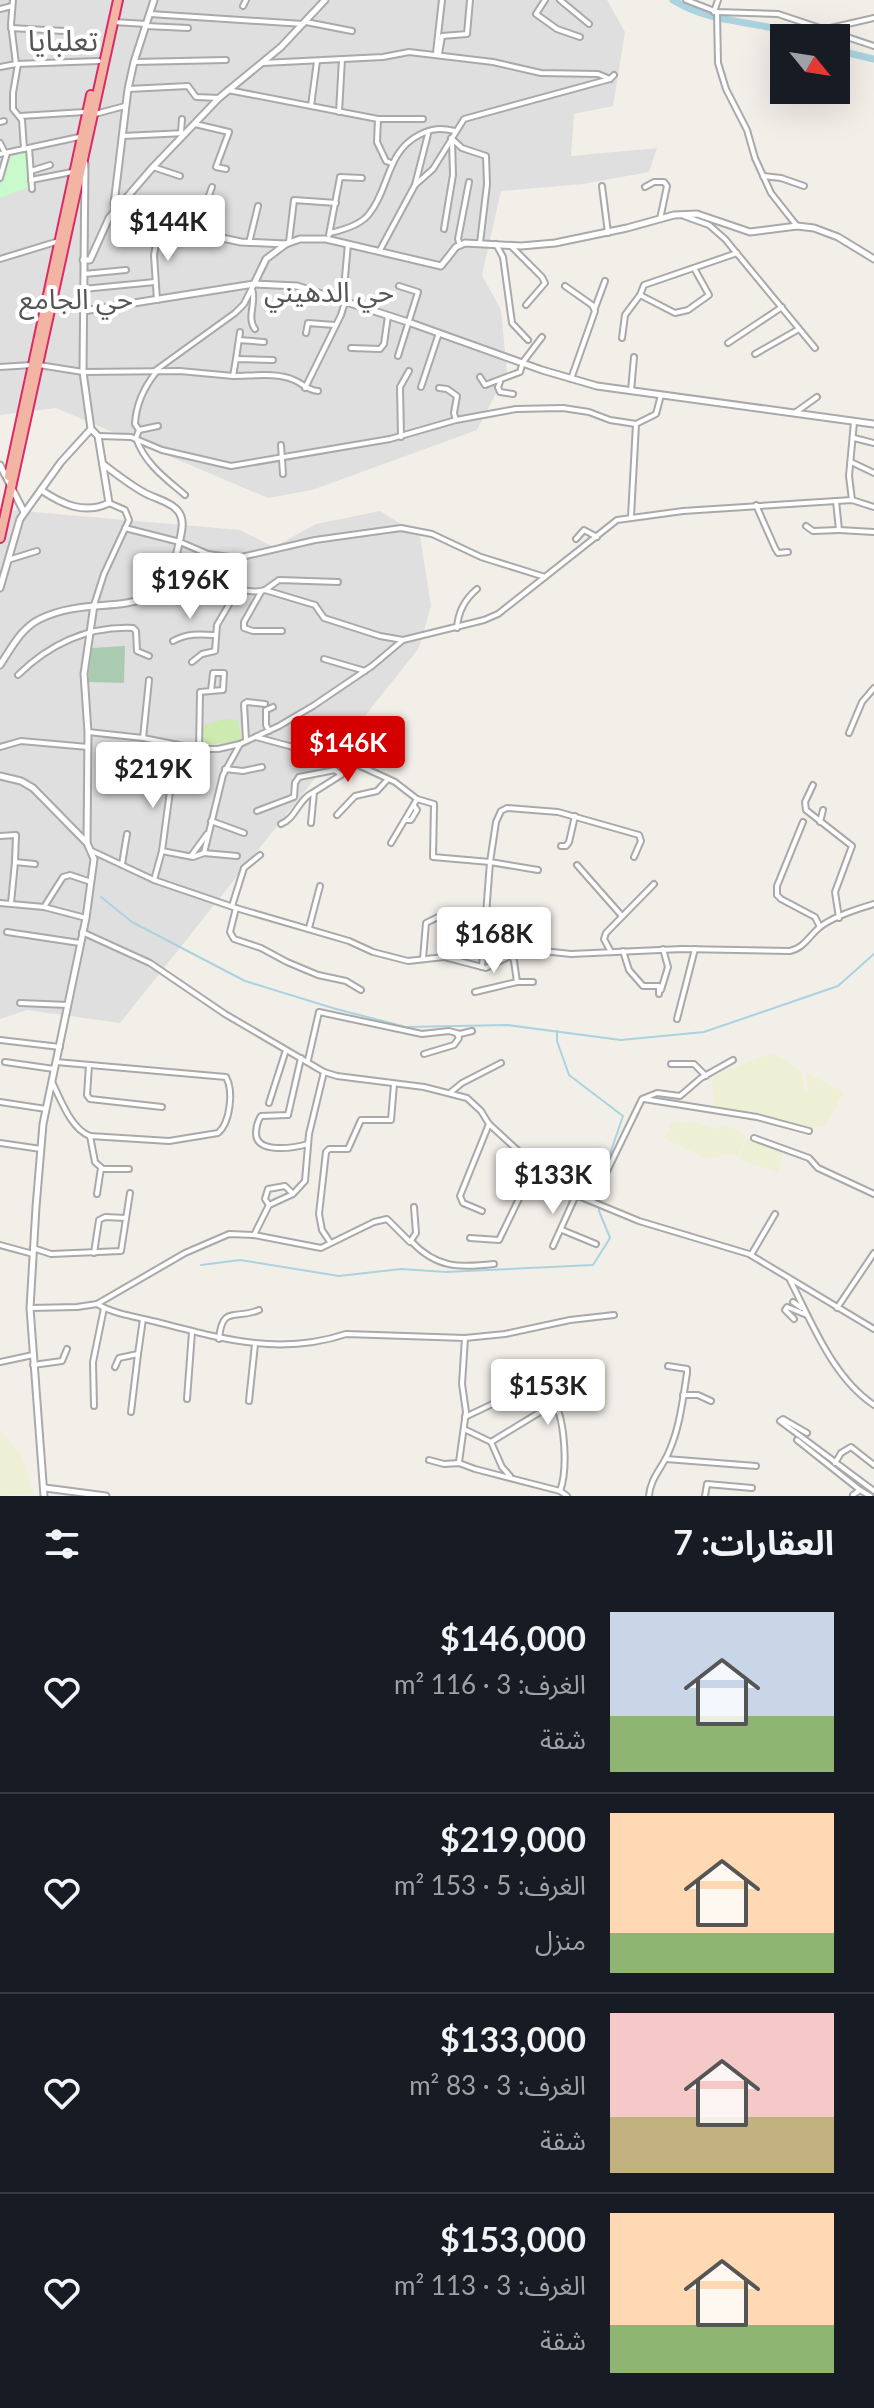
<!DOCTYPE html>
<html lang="ar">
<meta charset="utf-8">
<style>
body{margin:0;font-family:Lato,"Noto Sans Arabic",sans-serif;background:#242831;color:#f1f3f6;direction:rtl;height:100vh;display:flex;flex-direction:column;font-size:30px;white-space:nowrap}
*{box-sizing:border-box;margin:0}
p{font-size:26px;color:#9ea1a6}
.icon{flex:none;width:44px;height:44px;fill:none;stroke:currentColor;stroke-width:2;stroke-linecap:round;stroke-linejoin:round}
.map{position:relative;height:1496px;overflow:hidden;direction:ltr}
.sheet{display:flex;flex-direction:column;background:#171b24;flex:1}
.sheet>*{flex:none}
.needle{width:52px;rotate:120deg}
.controls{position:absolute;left:770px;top:24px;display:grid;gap:16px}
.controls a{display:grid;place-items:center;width:80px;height:80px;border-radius:0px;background:#171b24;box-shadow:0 8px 32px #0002;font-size:40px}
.price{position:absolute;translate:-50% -68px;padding:0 18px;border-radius:8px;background:#fff;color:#222;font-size:26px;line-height:52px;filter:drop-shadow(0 2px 4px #0008)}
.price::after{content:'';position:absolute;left:50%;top:48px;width:24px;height:18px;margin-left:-12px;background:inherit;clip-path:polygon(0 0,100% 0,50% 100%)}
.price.on{background:#d40000;color:#fff}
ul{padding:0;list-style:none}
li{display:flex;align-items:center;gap:24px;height:200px;padding:0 40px}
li+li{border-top:2px solid #363941}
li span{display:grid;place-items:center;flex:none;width:224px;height:160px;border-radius:0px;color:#555}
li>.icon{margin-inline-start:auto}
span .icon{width:96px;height:96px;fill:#fffc;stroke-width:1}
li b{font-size:34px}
h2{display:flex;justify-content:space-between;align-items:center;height:96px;padding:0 40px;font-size:34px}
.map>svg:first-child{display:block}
.residential{fill:#e0dfdf}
.farmland{fill:#eef0d5}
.grass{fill:#cdebb0}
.cemetery{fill:#aacbaf}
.park{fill:#c8facc}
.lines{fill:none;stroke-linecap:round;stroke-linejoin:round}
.stream{stroke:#aad3df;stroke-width:2}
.river{stroke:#aad3df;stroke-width:7}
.minor-casing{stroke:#a9a9a9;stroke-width:8}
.tertiary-casing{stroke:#a9a9a9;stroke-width:9}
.trunk-casing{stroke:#dc2a67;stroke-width:12}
.minor{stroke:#fff;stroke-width:4}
.tertiary{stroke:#fff;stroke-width:5}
.trunk{stroke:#f2b4a3;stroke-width:8}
.labels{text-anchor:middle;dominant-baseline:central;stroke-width:8;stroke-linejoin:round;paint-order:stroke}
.neighbourhood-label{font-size:28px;fill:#555;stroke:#fff}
.quarter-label{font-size:30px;fill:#555;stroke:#fff}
</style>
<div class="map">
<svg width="874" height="1496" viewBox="0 0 874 1496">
<rect width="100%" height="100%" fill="#f2efe9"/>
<g class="residential">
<polygon points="0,0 607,0 625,32 613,106 574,114 571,156 657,148 649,172 583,184 501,191 482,275 501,310 507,372 477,430 312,490 268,498 56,408 0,415"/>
<polygon points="0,509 240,530 274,547 316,524 380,511 420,536 431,606 419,648 120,1023 27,1010 0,1019"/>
</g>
<g class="farmland">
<polygon points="768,1054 780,1057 801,1070 805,1092 808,1091 805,1072 844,1092 825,1127 815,1126 813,1130 715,1108 711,1083 716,1075"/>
<polygon points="673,1121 684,1123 690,1121 716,1129 723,1125 739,1130 745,1137 738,1157 729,1154 708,1159 669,1141 664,1138"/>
<polygon points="746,1139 784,1151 778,1173 739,1159"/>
<polygon points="0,1430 22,1456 33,1494 0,1496"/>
</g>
<polygon class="grass" points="224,719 238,720 242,740 202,746 204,725"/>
<polygon class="cemetery" points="125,646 124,683 88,682 92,648"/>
<polygon class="park" points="28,153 29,187 0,198 0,187 12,155"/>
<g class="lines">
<g class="stream">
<polyline points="101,897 132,922 245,981 336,1009 406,1027 507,1025 621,1040 704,1032 838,986 874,954"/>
<polyline points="557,1031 557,1041 569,1075 623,1116 601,1180"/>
<polyline points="201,1265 240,1260 339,1276 401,1269 446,1272 593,1265 610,1238 599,1211 599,1190"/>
</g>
<g class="river">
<path d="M673,0C715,26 761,19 803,38"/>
<polyline points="836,50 874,59"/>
</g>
<defs>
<g id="minor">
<polyline points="13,0 11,24 16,64"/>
<polyline points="545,0 536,14 557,29 580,37"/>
<polyline points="560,0 589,24"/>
<polyline points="686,0 717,12 778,14 874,46"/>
<polyline points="243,6 246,0"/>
<polyline points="0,9 12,6"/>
<polyline points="714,12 718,0"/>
<polyline points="717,12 718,63 726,89 747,130 755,158 771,193 797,226"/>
<polyline points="150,14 303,24"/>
<polyline points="113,22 147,24"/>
<polyline points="306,22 352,31"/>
<polyline points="146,26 188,28"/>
<polyline points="11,28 64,31"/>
<polyline points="826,29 874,18"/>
<polyline points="436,53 442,0"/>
<polyline points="439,54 442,36 467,34 470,0"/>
<polyline points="134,62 226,60"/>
<polyline points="263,63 383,57 409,52 493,62 541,73 598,74 610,79"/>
<polyline points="18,64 13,93 13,109 22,120 24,149"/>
<polyline points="0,67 16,64 99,61"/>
<polyline points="128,89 188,86 196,97 219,98"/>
<polyline points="228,90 378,119 423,119"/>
<polyline points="311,106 317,61"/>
<polyline points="339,112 342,59"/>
<polyline points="95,114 125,106"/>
<polyline points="20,116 85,112"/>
<polyline points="378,119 377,142 386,161 391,163"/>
<polyline points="0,122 4,121"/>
<polyline points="195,124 229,132 216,167 226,169"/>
<polyline points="181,132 182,119"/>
<polyline points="123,136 185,133"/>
<polyline points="451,138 462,148 486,156 487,184 480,243"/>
<polyline points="0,143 5,153"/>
<polyline points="29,148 32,189"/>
<polyline points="0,154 79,137"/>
<polyline points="153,167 180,176"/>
<polyline points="31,171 50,165"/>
<polyline points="763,176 781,178 804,186"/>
<polyline points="0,178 7,153"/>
<polyline points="31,180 72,172"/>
<polyline points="415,185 428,134"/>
<polyline points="602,186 608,233"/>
<polyline points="645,187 654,182 664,182 667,186 660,219"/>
<polyline points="684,216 709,225 725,239 815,348"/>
<polyline points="444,229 453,175 452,141"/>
<polyline points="196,232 212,187"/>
<path d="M330,233C343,230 361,225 369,214C390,188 386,152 419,135C432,128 441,128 455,131"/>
<polyline points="329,235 340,177 362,178"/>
<polyline points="289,242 294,200 336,203"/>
<polyline points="249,243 258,206"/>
<polyline points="496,244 503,257 512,323 528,340"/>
<polyline points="460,245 458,239 469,182"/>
<polyline points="511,246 542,277 545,283 526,305"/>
<polyline points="380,250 415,185 433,169 464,119 610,79 614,75"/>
<polyline points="0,259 59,241"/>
<polyline points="694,268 709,295 688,310 675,313 640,295 644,285 737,253"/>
<polyline points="84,274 126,270"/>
<polyline points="345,277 348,244"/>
<polyline points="565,286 592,305 595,311 571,379"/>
<polyline points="83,289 155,282"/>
<path d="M252,289C257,302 246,317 255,329"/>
<polyline points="157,300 154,255 160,224"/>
<polyline points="595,308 605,281"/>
<polyline points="306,333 308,323 335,325"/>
<polyline points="622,338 625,315 640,295"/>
<polyline points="239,340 264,342"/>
<polyline points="728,343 782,307"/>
<polyline points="351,348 380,349 384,344 388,316"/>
<polyline points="755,354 799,329"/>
<polyline points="398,356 418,292 399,286"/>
<polyline points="236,359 240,332"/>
<polyline points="39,365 83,372 180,371 233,376 236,359 273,360"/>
<polyline points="0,367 32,365"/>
<polyline points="156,370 235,313 244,304 254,284"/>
<path d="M157,371C144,387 136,403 135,424L139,430L136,438C145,464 165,478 185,495"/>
<path d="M233,376C252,376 277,372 294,380C304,384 306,390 318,391"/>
<polyline points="480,377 485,385 520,372 523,362 542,337"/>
<polyline points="500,382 498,387 500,392 513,394"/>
<polyline points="421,387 439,333"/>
<polyline points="305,388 341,315 345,302"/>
<polyline points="439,388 447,389 457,396 454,413 456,420"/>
<polyline points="631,391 634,357"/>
<polyline points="796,412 817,397"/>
<polyline points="139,430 158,426"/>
<polyline points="98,436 131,437 162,450 231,466 390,439 456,420 516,409 563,408 589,412 610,420 636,424"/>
<polyline points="401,437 400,387 409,371"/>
<polyline points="854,438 874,443"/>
<polyline points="281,445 283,474"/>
<polyline points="851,462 874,473"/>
<polyline points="852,500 849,476 854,422"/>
<polyline points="836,501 839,530 874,532"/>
<polyline points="756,505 775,548 778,553 788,552"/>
<polyline points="631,517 636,424 656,414 661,395"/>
<polyline points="806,526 813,531 839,530"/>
<polyline points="125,528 180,542 208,554 237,558 315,540 401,528 432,534 481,557 545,577"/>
<polyline points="576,539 584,530 597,537"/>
<path d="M208,554L212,573C228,583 246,596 265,590L315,605L324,618L380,636L403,640"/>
<polyline points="8,560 37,551"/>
<polyline points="265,590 279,580 338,582"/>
<polyline points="261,592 244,622 244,628 253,631 282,631"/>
<polyline points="94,605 104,574 129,520 125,510 109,503"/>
<path d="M457,628C458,612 465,599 477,589"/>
<path d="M173,641C187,633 200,634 215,635"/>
<polyline points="324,659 365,671"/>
<polyline points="192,662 202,654 215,651 217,625 238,589"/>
<path d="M18,675C50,644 88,626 133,628L136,631L137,651L149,656"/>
<polyline points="269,731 266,725 266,710 273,707"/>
<polyline points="88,732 143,738 199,749 218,749 240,744 279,726 313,706 372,666 403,640 484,620 498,614 617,520 683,511 852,500 874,507"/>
<polyline points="849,733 862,702 874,688"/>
<polyline points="256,737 356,764 395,782 417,799 434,804 433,857 490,862 482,967"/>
<polyline points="143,738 149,680"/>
<polyline points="246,740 244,704 247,702 265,704"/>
<polyline points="0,747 21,741 88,747"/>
<polyline points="199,749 200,692 211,691 213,673 224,673 223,690 211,691"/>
<polyline points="225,769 243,771 262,767"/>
<polyline points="813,785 805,802 806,810 852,846 835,892 839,918"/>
<polyline points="257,811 294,797 295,783 299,777 335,770 341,775"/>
<polyline points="337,815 355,796 377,791 388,779"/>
<polyline points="406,820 411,820 417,810 414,806"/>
<polyline points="211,821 244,833"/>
<polyline points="803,822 777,886 777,895 781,899 815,917 820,927"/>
<polyline points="820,822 823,810"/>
<polyline points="311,823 314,792 341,775 352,763"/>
<path d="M281,824C296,818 298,800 312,793"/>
<polyline points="0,836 16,835 15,862"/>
<polyline points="391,843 417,799"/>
<polyline points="561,846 566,846 569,842 575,816"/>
<path d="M92,851L154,880L236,908L349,941L373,952L408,961L444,957L486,968L524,949L571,954L682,949L790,951C804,948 809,936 820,927C834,916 857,909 874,904"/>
<polyline points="162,851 193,857 204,853 223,775 240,744"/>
<polyline points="204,853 237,856"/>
<polyline points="191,856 207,834"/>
<polyline points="122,864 127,834"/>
<polyline points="577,865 622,916"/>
<polyline points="538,870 490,862 496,822 501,811 507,808 558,812 639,835 641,841 634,857"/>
<polyline points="154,880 162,851 176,746"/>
<polyline points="0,903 44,907 86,918"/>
<polyline points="11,903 15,862 35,864"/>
<polyline points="232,906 244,868 260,855"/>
<polyline points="44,907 63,877 70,875 91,882"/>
<polyline points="236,908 230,932 234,939 261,948 287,962 318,975 346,981 361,990"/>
<polyline points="309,928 320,886"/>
<polyline points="7,932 80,943"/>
<polyline points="82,932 150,963 225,1014 324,1072 337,1076 424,1087 467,1098 481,1111 489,1124 537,1168 576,1195 639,1221 749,1254 874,1329"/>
<polyline points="623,951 629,970 643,986 659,986 659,994"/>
<polyline points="611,952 604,939 606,933 654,884"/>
<polyline points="423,959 426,923 444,914"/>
<polyline points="517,982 533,982"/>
<polyline points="661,990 668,967 663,949"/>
<polyline points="475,992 517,982 514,961 511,954"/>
<polyline points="20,1003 68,1005"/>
<polyline points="677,1019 695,949"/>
<polyline points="0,1040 60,1047"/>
<polyline points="424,1054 454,1045 459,1038 457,1034"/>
<path d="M301,1058L288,1115L261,1116C257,1122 256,1126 256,1134C257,1154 294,1148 308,1144"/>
<polyline points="306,1061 308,1060 319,1012 422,1034 449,1031 460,1034 472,1031"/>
<polyline points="5,1062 54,1069"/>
<polyline points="671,1064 694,1064 706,1076"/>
<polyline points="89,1065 87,1095 90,1099 162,1107"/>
<path d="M52,1082C61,1100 71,1129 90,1136L169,1141L218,1133C230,1123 234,1091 226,1077L56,1062"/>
<polyline points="451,1092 462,1083 501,1063"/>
<polyline points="644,1099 757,1117 809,1131"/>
<polyline points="0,1102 46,1109"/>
<polyline points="269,1103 286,1050"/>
<polyline points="90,1136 95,1162 103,1169 129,1169"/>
<polyline points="754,1138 809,1158 818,1168 874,1194"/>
<polyline points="0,1143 41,1149"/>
<polyline points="97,1194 101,1168"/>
<polyline points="593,1200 642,1099 657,1093 680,1096 701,1078 733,1060"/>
<polyline points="269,1205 265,1199 268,1189 285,1186 292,1193"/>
<polyline points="482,1211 463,1203 460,1196 489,1124"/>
<polyline points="562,1230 596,1244"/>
<polyline points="254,1235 269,1205 293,1194 305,1181 309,1134 324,1072"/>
<polyline points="470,1238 499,1240 530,1176 537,1168"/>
<path d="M411,1241C436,1268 459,1268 494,1264"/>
<polyline points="330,1242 322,1230 319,1214 326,1152 329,1149 348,1149 361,1120 391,1120 394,1084"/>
<polyline points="0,1245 33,1254"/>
<polyline points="553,1246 576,1195"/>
<polyline points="33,1248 51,1254 121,1251 130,1193"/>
<polyline points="94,1253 99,1220 105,1217 126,1218"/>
<polyline points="751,1255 775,1214"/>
<path d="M790,1280C812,1323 833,1378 874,1405"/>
<polyline points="793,1302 802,1308"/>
<path d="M97,1304C114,1314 137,1317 157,1322C222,1339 280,1356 346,1334L465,1338L505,1334L570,1320L614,1315"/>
<polyline points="30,1308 77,1307 97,1304 185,1253 229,1234 254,1235 321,1248 374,1222 387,1219 410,1242 416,1233 414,1207"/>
<polyline points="837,1308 874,1253"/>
<polyline points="794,1319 785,1310 787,1307 807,1315"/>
<path d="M219,1339C222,1305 235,1320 259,1310"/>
<polyline points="0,1362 33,1355"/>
<polyline points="33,1365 62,1361 67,1349"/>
<polyline points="115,1367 119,1358 138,1354 143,1319"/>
<polyline points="683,1395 698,1395 711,1401"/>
<polyline points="187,1399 192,1332"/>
<polyline points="249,1401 255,1344"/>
<polyline points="94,1406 93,1362 104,1308"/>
<polyline points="131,1412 138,1354"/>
<polyline points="465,1417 503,1399"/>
<polyline points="464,1429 491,1442 502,1467 510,1476"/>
<polyline points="807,1433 783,1419 780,1421 874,1491"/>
<polyline points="797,1440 860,1490"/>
<path d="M491,1442L555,1403C565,1423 568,1470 560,1491"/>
<polyline points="666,1459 756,1466"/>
<polyline points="429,1460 444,1464 459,1463 475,1469 560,1491 567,1496"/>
<polyline points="459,1462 466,1412 462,1384 465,1338"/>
<polyline points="835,1463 841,1453 851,1447 874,1465"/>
<polyline points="853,1495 860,1490 870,1496"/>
<path d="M649,1496C650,1478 664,1466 670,1449C680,1426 683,1398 687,1373V1369L668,1366"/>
<polyline points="705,1496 707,1484 752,1488"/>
</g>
<g id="tertiary">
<polyline points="154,0 134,62 128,89 114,204 116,212 124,217 241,242 286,244 300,239 326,239 441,266 456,247 465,243 521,246 555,243 627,228 674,215 697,214 750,232 797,226 814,228 838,237 874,259"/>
<polyline points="83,260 90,260 109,218 153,167 219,98 281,47 325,0"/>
<polyline points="254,284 297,286 408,322 542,370 597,386 874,424"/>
<polyline points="83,311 254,284 266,259 286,244"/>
<polyline points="0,465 24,512"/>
<path d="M41,490C62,504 84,515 109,503L98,436L91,429L83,372L85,163"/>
<polyline points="0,588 20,519 61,462 91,429"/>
<path d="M0,665C11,649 21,628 40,619C101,589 162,632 179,543C182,531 186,517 175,508C166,500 153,498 143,492C129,484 116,474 103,464"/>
<polyline points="0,776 21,781 33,788 87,843 94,859 86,918 43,1124 36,1207 30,1308 44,1496"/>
<polyline points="87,842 88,732 84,674 94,605"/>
<polyline points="45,1488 106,1496"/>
</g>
<g id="trunk">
<polyline points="9,476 91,95"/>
<polyline points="0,538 118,0"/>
</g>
</defs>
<use href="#minor" class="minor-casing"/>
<use href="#tertiary" class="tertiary-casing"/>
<use href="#trunk" class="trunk-casing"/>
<use href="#minor" class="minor"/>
<use href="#tertiary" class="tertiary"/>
<use href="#trunk" class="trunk"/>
</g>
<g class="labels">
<g class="neighbourhood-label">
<text x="329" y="291">حي الدهيني</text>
<text x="76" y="298">حي الجامع</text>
</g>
<g class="quarter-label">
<text x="63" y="39">تعلبايا</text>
</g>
</g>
</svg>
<div class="controls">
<a><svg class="needle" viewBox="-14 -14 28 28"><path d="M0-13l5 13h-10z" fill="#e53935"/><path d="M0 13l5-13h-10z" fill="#9ea1a6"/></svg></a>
</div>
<b class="price" style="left:168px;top:263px">$144K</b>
<b class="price" style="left:190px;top:621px">$196K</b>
<b class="price on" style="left:348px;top:784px">$146K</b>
<b class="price" style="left:153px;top:810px">$219K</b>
<b class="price" style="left:494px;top:975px">$168K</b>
<b class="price" style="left:553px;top:1216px">$133K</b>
<b class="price" style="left:548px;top:1427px">$153K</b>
</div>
<section class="sheet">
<h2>العقارات: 7<svg class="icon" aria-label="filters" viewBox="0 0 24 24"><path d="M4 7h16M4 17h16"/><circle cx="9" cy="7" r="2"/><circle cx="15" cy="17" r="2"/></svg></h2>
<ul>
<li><span style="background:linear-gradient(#c9d6e8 65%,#8fb573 0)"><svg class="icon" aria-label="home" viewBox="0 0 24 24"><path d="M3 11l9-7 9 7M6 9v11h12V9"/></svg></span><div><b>$146,000</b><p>الغرف: 3 · 116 m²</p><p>شقة</p></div><svg class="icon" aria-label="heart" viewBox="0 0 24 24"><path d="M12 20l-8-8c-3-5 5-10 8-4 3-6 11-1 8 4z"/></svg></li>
<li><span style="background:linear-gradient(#ffd9b3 75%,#8fb573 0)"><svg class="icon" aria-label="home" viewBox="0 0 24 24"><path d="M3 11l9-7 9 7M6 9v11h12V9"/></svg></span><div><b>$219,000</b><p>الغرف: 5 · 153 m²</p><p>منزل</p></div><svg class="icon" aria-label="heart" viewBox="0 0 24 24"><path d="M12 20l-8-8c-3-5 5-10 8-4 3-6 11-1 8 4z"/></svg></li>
<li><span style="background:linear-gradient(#f6c9c9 65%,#c2b280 0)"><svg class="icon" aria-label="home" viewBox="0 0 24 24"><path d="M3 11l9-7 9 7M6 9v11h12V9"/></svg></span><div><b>$133,000</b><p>الغرف: 3 · 83 m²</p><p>شقة</p></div><svg class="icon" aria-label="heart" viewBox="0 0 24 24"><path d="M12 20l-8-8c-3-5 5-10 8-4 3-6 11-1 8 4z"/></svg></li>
<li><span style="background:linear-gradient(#ffd9b3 70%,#8fb573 0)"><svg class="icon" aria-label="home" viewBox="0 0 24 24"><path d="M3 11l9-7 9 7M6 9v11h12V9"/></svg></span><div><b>$153,000</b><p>الغرف: 3 · 113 m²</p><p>شقة</p></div><svg class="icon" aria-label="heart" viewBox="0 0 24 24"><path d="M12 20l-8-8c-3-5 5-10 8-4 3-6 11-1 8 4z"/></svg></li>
</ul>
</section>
